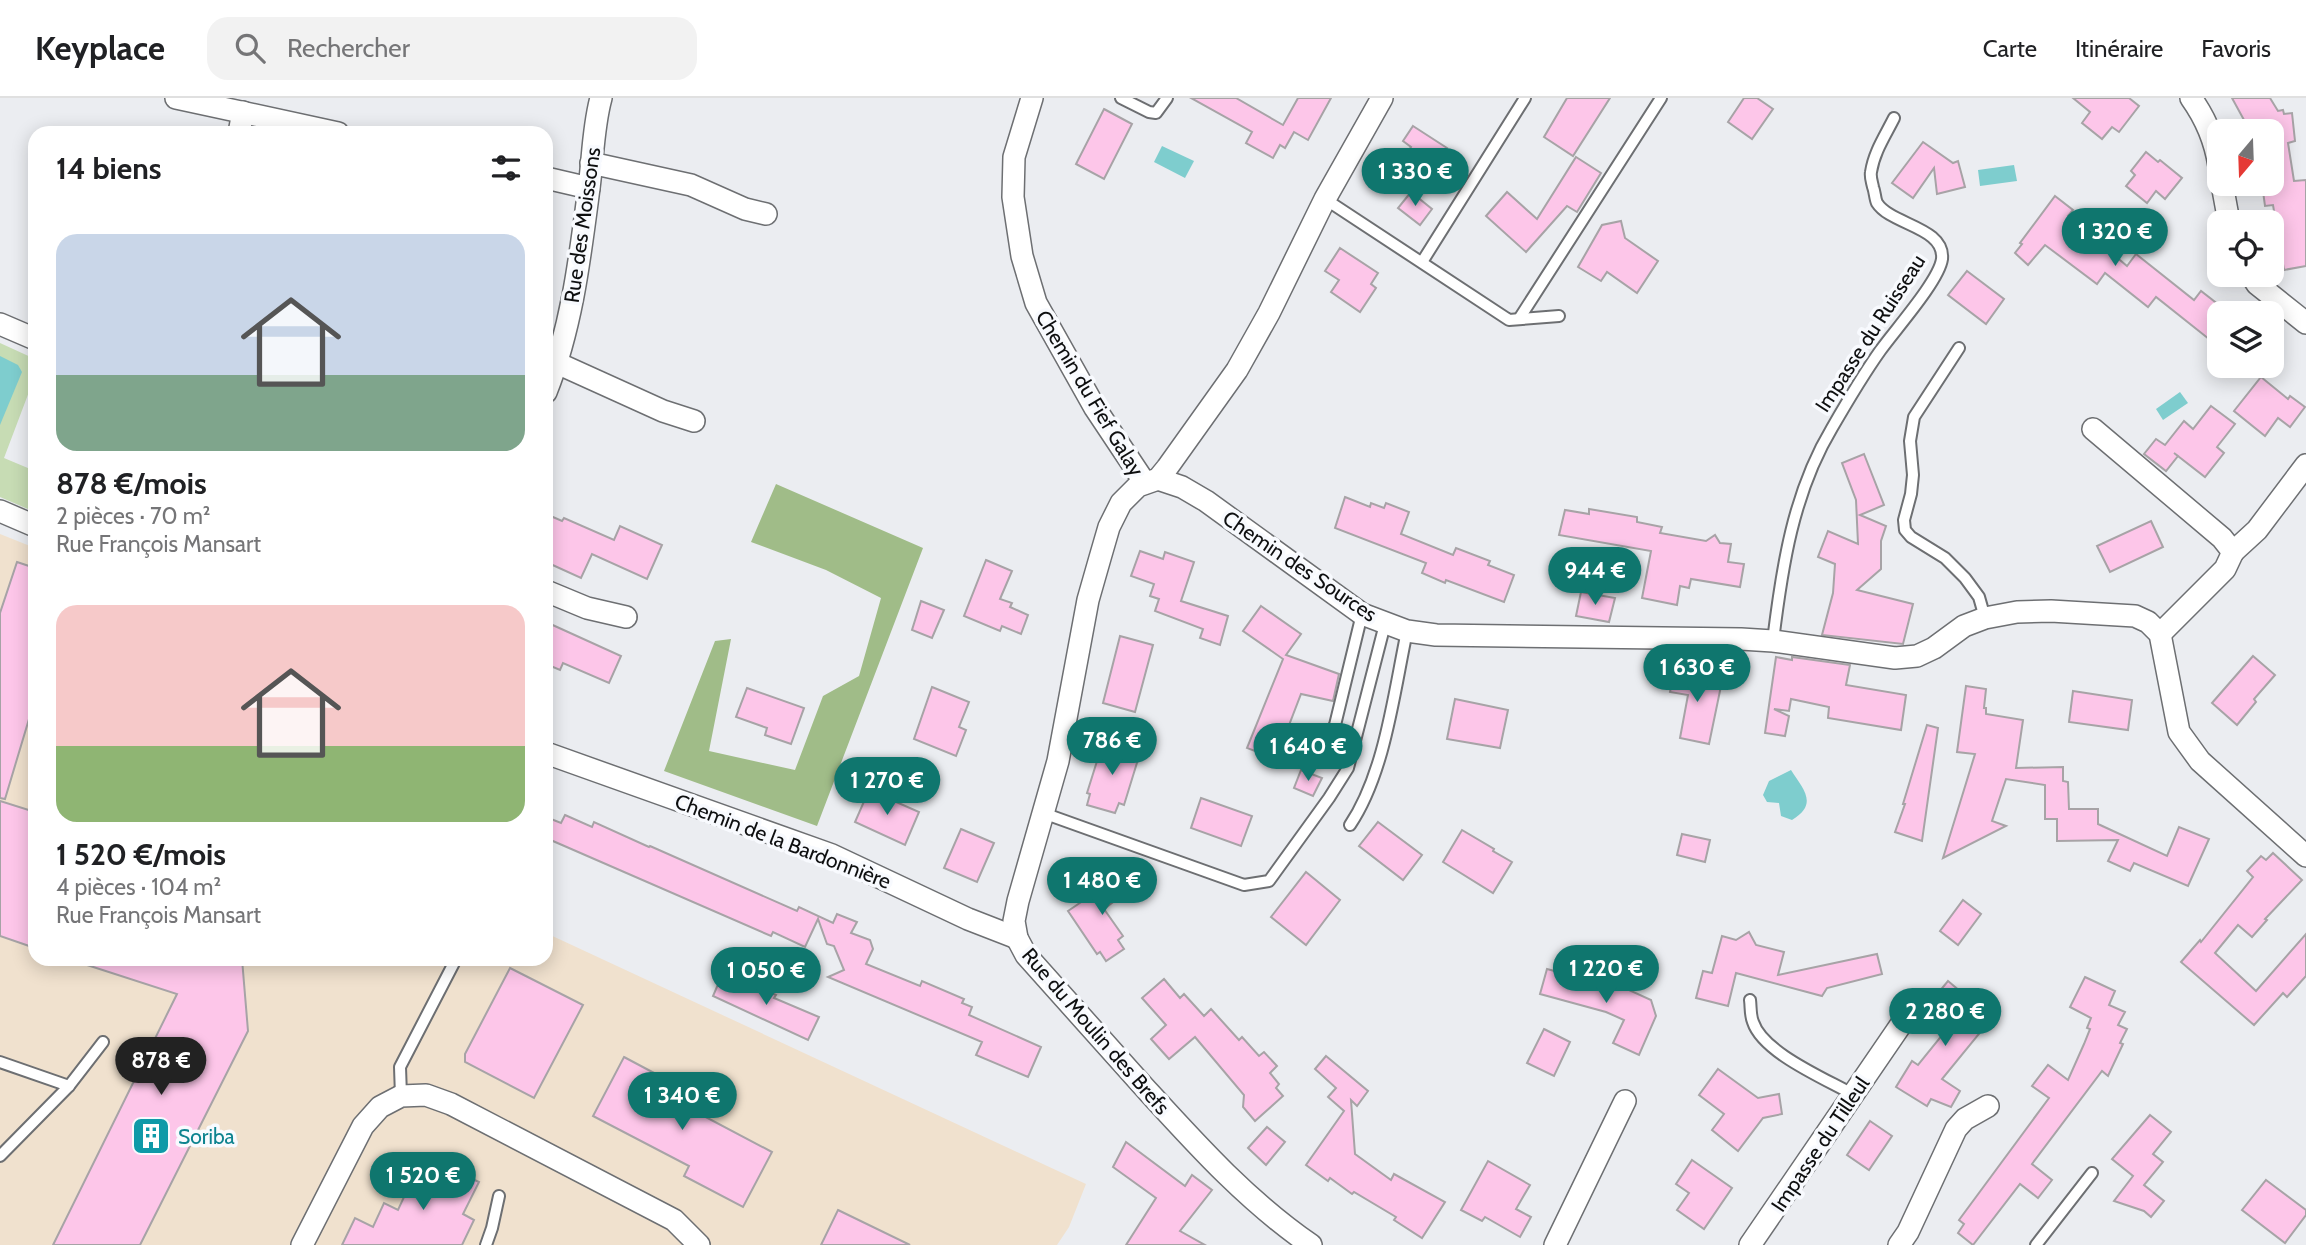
<!DOCTYPE html>
<html lang="fr">
<meta charset="utf-8">
<style>
body{margin:0;font-family:Cabin,sans-serif;background:#f2f2f2;color:#202124;height:100vh;display:flex;flex-direction:column;font-size:26px;white-space:nowrap}
*{box-sizing:border-box;margin:0}
p{font-size:23px;color:#757577}
.icon{flex:none;width:38px;height:38px;fill:none;stroke:currentColor;stroke-width:2;stroke-linecap:round;stroke-linejoin:round}
.map{position:relative;flex:1;overflow:hidden}
.drawer{position:absolute;left:28px;top:28px;width:525px;height:840px;display:flex;flex-direction:column;background:#fff;border-radius:21px;box-shadow:0 4px 18px #0003}
.drawer>*{flex:none}
.needle{width:46px;rotate:199deg}
.fabs{position:absolute;left:2207px;top:21px;display:grid;gap:14px}
.fabs a{display:grid;place-items:center;width:77px;height:77px;border-radius:14px;background:#fff;box-shadow:0 4px 18px #0003;font-size:35px}
.price{position:absolute;translate:-50% -60px;padding:0 16px;border-radius:24px;background:#0f766e;color:#fff;font-size:23px;line-height:46px;filter:drop-shadow(0 2px 4px #0008)}
.price::after{content:'';position:absolute;left:50%;top:42px;width:21px;height:16px;margin-left:-10px;background:inherit;clip-path:polygon(0 0,100% 0,50% 100%)}
.price.selected{background:#222;color:#fff}
ul{padding:0;list-style:none}
li{display:grid;align-content:center;gap:14px;height:371px;padding:0 28px}
li span{display:grid;place-items:center;height:217px;border-radius:21px;color:#555}
li>.icon{margin-inline-start:auto}
span .icon{width:126px;height:126px;fill:#fffc;stroke-width:1}
li b{font-size:30px}
h2{display:flex;justify-content:space-between;align-items:center;height:84px;padding:0 28px;font-size:30px}
header{display:flex;align-items:center;gap:42px;box-sizing:border-box;height:98px;padding:0 35px;background:#fff;border-bottom:2px solid #e0e0e0}
header strong{font-size:33px}
nav{display:flex;gap:38px;margin-inline-start:auto;font-size:24px}
.search{width:490px;height:63px;background:#f2f2f2;display:flex;align-items:center;gap:18px;box-sizing:border-box;padding:0 24px;border-radius:21px;color:#757577;font-size:26px}
.map>svg:first-child{display:block}
.industrial{fill:#f0e1ce}
.green{fill:#c7dcb4}
.forest{fill:#a0bc88}
.water{fill:#7ecdce}
.building{fill:#fdc6e9;stroke:#a7a3a6;stroke-width:2}
.lines{fill:none;stroke-linecap:round;stroke-linejoin:round}
.service-casing{stroke:#6d6f72;stroke-width:14}
.minor-casing{stroke:#6d6f72;stroke-width:24}
.service{stroke:#fff;stroke-width:10}
.minor{stroke:#fff;stroke-width:21}
.labels{text-anchor:middle;dominant-baseline:central;stroke-width:7;stroke-linejoin:round;paint-order:stroke}
.street-label{font-size:21px;fill:#0e0f10;stroke:#f8fafe}
.culture-label{font-size:21px;fill:#0d838f;stroke:#f8fafe;text-anchor:start}
</style>
<header>
<strong>Keyplace</strong>
<div class="search"><svg class="icon" aria-label="search" viewBox="0 0 24 24"><circle cx="10" cy="10" r="6"/><path d="M15 15l6 6"/></svg>Rechercher</div>
<nav><a>Carte</a><a>Itinéraire</a><a>Favoris</a></nav>
</header>
<div class="map">
<svg width="2306" height="1147" viewBox="0 0 2306 1147">
<rect width="100%" height="100%" fill="#ebedf1"/>
<polygon class="industrial" points="0,436 35,450 35,861 546,861 546,835 1086,1086 1069,1129 1057,1147 0,1147"/>
<polygon class="green" points="0,245 35,261 35,278 4,360 35,373 35,414 0,399"/>
<polygon class="forest" points="776,386 923,450 817,728 664,673 715,543 731,541 709,653 795,672 823,598 859,578 881,500 826,472 751,444"/>
<g class="water">
<polygon points="1162,48 1194,63 1185,80 1154,64"/>
<polygon points="2014,67 2017,83 1980,88 1978,72"/>
<polygon points="0,258 18,267 22,274 0,327"/>
<polygon points="2180,294 2188,305 2163,322 2156,311"/>
<path d="M1791,672C1803,691 1819,706 1792,722L1781,718L1779,705L1767,704L1763,697L1769,683Z"/>
</g>
<g class="building">
<polygon points="1191,0 1236,0 1283,27 1298,0 1331,0 1308,42 1294,34 1285,50 1280,47 1273,60 1246,45 1252,34"/>
<polygon points="1567,0 1610,0 1573,58 1544,39"/>
<polygon points="1744,0 1757,0 1773,11 1752,41 1728,24"/>
<polygon points="2073,0 2129,0 2139,8 2119,34 2112,29 2102,41 2082,25 2090,14"/>
<polygon points="2232,0 2270,0 2278,13 2283,12 2284,16 2292,15 2295,43 2288,45 2294,83 2306,82 2306,168 2284,172 2273,107 2265,108 2262,86 2272,86 2272,33 2250,33"/>
<polygon points="1104,11 1132,26 1104,81 1076,66"/>
<polygon points="1413,28 1447,50 1422,88 1396,71 1411,49 1403,43"/>
<polygon points="1923,44 1953,65 1958,63 1965,89 1937,96 1934,70 1913,100 1892,85"/>
<polygon points="2146,54 2158,64 2160,62 2182,80 2165,101 2156,93 2147,105 2126,88 2135,77 2131,73"/>
<polygon points="1576,59 1601,75 1577,114 1567,108 1526,154 1486,118 1507,94 1537,121"/>
<polygon points="1411,94 1432,111 1420,127 1398,110"/>
<polygon points="2055,98 2073,112 2068,118 2127,168 2136,156 2194,202 2201,193 2219,207 2219,249 2156,199 2148,209 2105,175 2097,186 2045,147 2028,167 2015,155 2022,146 2020,145"/>
<polygon points="1621,123 1625,140 1658,163 1637,195 1607,174 1601,183 1578,169 1602,127"/>
<polygon points="1340,150 1378,175 1371,186 1376,190 1360,214 1331,194 1339,182 1325,173"/>
<polygon points="1967,173 2004,201 1986,226 1948,197"/>
<polygon points="2261,279 2288,301 2290,298 2305,309 2290,329 2278,320 2265,338 2234,313"/>
<polygon points="2211,308 2235,326 2217,349 2224,355 2205,379 2174,355 2178,358 2166,373 2144,356 2156,341 2165,347 2184,323 2193,331"/>
<polygon points="1864,356 1884,407 1860,417 1886,428 1881,443 1881,471 1857,492 1913,506 1903,546 1822,537 1833,495 1835,466 1818,459 1828,433 1858,446 1856,402 1842,365"/>
<polygon points="1345,399 1370,409 1371,405 1384,410 1386,405 1409,414 1401,436 1453,457 1456,450 1490,463 1488,467 1514,477 1504,504 1446,482 1445,485 1422,475 1426,465 1335,430"/>
<polygon points="1589,411 1637,419 1637,424 1662,429 1660,435 1706,443 1715,437 1720,445 1731,446 1728,464 1744,466 1740,489 1691,481 1689,490 1680,488 1677,507 1642,500 1651,453 1559,437 1565,412 1589,416"/>
<polygon points="546,416 562,423 564,420 614,442 620,428 662,447 647,481 592,456 581,480 546,464"/>
<polygon points="2151,423 2163,449 2110,474 2097,448"/>
<polygon points="1140,453 1163,461 1165,454 1194,464 1181,503 1228,518 1220,547 1200,540 1203,531 1155,513 1159,501 1150,498 1154,486 1131,478"/>
<polygon points="986,462 1012,473 1000,501 1012,505 1010,509 1028,517 1021,536 1002,528 1000,533 964,518"/>
<polygon points="17,464 35,470 35,601 5,701 0,700 0,515"/>
<polygon points="1581,494 1615,500 1609,524 1576,518"/>
<polygon points="921,503 944,512 932,540 912,532"/>
<polygon points="1261,508 1301,536 1286,557 1339,576 1333,603 1301,596 1276,661 1247,650 1283,561 1243,533"/>
<polygon points="546,524 621,558 609,585 563,565 560,572 546,566"/>
<polygon points="1120,538 1153,547 1135,614 1103,605"/>
<polygon points="2253,558 2275,577 2254,601 2256,604 2237,627 2212,605"/>
<polygon points="1776,559 1792,562 1792,559 1850,567 1846,587 1906,597 1901,632 1828,620 1829,609 1791,601 1789,613 1774,611 1789,618 1785,638 1765,635"/>
<polygon points="1713,573 1711,586 1721,588 1709,646 1680,640 1688,597 1670,594 1674,574"/>
<polygon points="1966,588 1986,591 1984,610 1986,610 1986,616 2023,622 2016,670 2063,669 2063,683 2068,684 2069,711 2098,711 2098,726 2167,758 2179,729 2209,741 2188,788 2134,765 2130,773 2108,763 2118,742 2057,743 2057,721 2045,721 2045,687 2006,681 1992,723 2006,728 1943,760 1975,656 1957,654"/>
<polygon points="932,589 969,604 959,629 966,632 956,658 914,641"/>
<polygon points="747,590 804,610 791,646 765,637 767,630 736,619"/>
<polygon points="2073,593 2132,602 2128,632 2069,624"/>
<polygon points="1455,601 1508,612 1500,650 1447,641"/>
<polygon points="1927,627 1938,630 1922,743 1895,734 1905,706 1903,706"/>
<polygon points="1103,644 1140,655 1124,707 1119,705 1115,715 1087,707 1090,696 1087,695"/>
<polygon points="1301,672 1322,680 1313,698 1294,690"/>
<polygon points="869,692 919,714 905,747 855,724"/>
<polygon points="1201,700 1252,718 1241,748 1191,730"/>
<polygon points="0,703 35,714 35,850 0,838"/>
<polygon points="565,717 592,729 594,724 649,749 650,748 797,813 799,809 833,825 837,816 857,824 851,835 870,842 873,851 866,866 920,888 922,883 964,901 962,905 972,909 969,917 1041,949 1028,979 976,957 982,944 828,879 844,872 834,848 827,846 818,821 805,849 773,834 771,838 546,740 546,719 561,725"/>
<polygon points="1378,724 1422,757 1403,782 1359,748"/>
<polygon points="961,731 994,745 977,784 944,770"/>
<polygon points="1462,732 1494,751 1493,753 1512,764 1493,795 1443,764"/>
<polygon points="1682,736 1710,742 1705,764 1677,757"/>
<polygon points="2273,755 2302,782 2265,821 2267,822 2252,839 2238,827 2215,855 2256,893 2306,836 2306,878 2287,899 2283,895 2254,927 2181,864 2200,842 2201,844 2253,779 2247,773 2261,758 2266,762"/>
<polygon points="1127,773 1137,786 1104,811 1123,838 1118,842 1124,851 1106,863 1100,854 1097,856 1068,813"/>
<polygon points="1306,774 1340,802 1306,847 1271,819"/>
<polygon points="1963,802 1981,816 1958,847 1940,833"/>
<polygon points="1749,834 1756,847 1784,854 1778,877 1877,856 1882,876 1827,890 1822,898 1736,875 1728,908 1696,900 1703,873 1712,875 1722,838 1736,842"/>
<polygon points="82,861 242,861 248,933 140,1147 53,1147 177,896 81,865"/>
<polygon points="510,870 583,907 534,1000 465,964 465,956"/>
<polygon points="1547,871 1615,889 1616,886 1651,902 1656,918 1639,957 1613,945 1624,922 1606,914 1540,896"/>
<polygon points="722,877 750,889 755,888 776,897 774,900 819,919 808,942 713,898"/>
<polygon points="2085,879 2115,893 2109,907 2125,914 2118,927 2127,931 2120,945 2123,946 2108,978 2102,973 2032,1066 2052,1082 2038,1100 2020,1086 1973,1147 1958,1135 1964,1126 1959,1122 2049,1000 2032,988 2048,967 2068,982 2084,946 2090,931 2087,930 2091,920 2070,909"/>
<polygon points="1164,881 1180,900 1184,896 1204,918 1211,911 1239,942 1242,939 1259,958 1264,954 1277,968 1270,975 1279,986 1276,990 1283,998 1255,1023 1243,1009 1244,997 1195,939 1169,961 1151,941 1166,927 1142,900"/>
<polygon points="1948,883 1992,920 1942,981 1960,993 1951,1009 1931,1001 1927,1008 1896,989 1912,963 1918,967 1952,925 1929,906"/>
<polygon points="1544,931 1570,944 1554,978 1527,965"/>
<polygon points="1326,958 1368,993 1357,1008 1351,1002 1355,1056 1391,1082 1394,1076 1445,1104 1422,1140 1394,1122 1396,1119 1354,1094 1352,1096 1330,1080 1328,1083 1306,1067 1344,1013 1328,999 1336,990 1315,971"/>
<polygon points="624,959 688,993 681,1006 772,1054 743,1109 684,1078 689,1068 593,1018"/>
<polygon points="1718,971 1758,1000 1779,996 1782,1016 1763,1020 1738,1053 1712,1032 1724,1016 1699,997"/>
<polygon points="2150,1017 2171,1034 2153,1056 2163,1064 2144,1087 2164,1103 2151,1119 2144,1113 2114,1103 2133,1078 2112,1061"/>
<polygon points="1870,1023 1892,1038 1869,1072 1847,1057"/>
<polygon points="1267,1029 1285,1044 1266,1067 1248,1050"/>
<polygon points="1126,1044 1185,1088 1192,1077 1212,1092 1180,1133 1205,1147 1126,1147 1156,1100 1113,1069"/>
<polygon points="423,1058 479,1084 463,1116 474,1122 462,1147 342,1147 355,1120 373,1129 384,1105 398,1112"/>
<polygon points="1692,1062 1732,1090 1704,1131 1677,1112 1689,1095 1676,1086"/>
<polygon points="1488,1063 1530,1087 1516,1111 1531,1119 1520,1139 1485,1119 1482,1123 1461,1112"/>
<polygon points="2266,1082 2306,1112 2306,1117 2285,1145 2242,1112"/>
<polygon points="838,1112 910,1147 821,1147"/>
</g>
<g class="lines">
<defs>
<g id="service">
<polyline points="1121,0 1149,14 1156,15 1167,0"/>
<polyline points="1325,101 1509,222 1559,218"/>
<polyline points="1422,164 1525,0"/>
<polyline points="1519,221 1661,0"/>
<polyline points="1959,250 1914,319 1910,343 1913,377 1911,396 1904,422 1905,432 1911,439 1945,460 1965,480 1979,499 1985,520"/>
<path d="M1773,543C1782,469 1793,395 1832,330C1847,304 1863,277 1880,253C1894,233 1939,183 1942,161C1945,129 1891,127 1877,105C1875,101 1875,94 1873,89C1872,84 1870,79 1871,74C1874,54 1885,38 1894,20"/>
<polyline points="1312,660 1335,627 1362,516"/>
<polyline points="1043,715 1244,787 1269,783 1329,700 1348,670 1385,526"/>
<path d="M1350,727C1385,675 1394,594 1407,533"/>
<path d="M1750,902C1751,909 1750,917 1753,924C1763,955 1826,981 1854,997"/>
<polyline points="0,964 69,988"/>
<polyline points="401,998 400,969 456,861"/>
<polyline points="0,1058 69,988 103,944"/>
<polyline points="486,1147 492,1130 499,1098"/>
<polyline points="2036,1147 2092,1075"/>
</g>
<g id="minor">
<polyline points="176,0 338,35"/>
<polyline points="1032,0 1014,59 1013,99 1022,158 1036,205 1095,310 1145,385"/>
<path d="M2191,0C2206,21 2215,42 2219,68"/>
<polyline points="239,35 243,14"/>
<polyline points="591,65 691,87 745,111 766,116"/>
<polyline points="546,80 589,90"/>
<polyline points="2222,86 2229,124"/>
<polyline points="2251,177 2257,186 2306,225"/>
<polyline points="0,226 35,241"/>
<polyline points="557,265 663,313 694,323"/>
<path d="M546,294C572,229 580,159 589,90C593,60 593,29 601,0"/>
<polyline points="2093,331 2222,440 2233,454"/>
<polyline points="1158,381 1182,389 1206,403 1362,516 1407,533 1436,537 1741,541 1773,543 1895,560 1917,558 1934,550 1964,528 1985,520 2017,514 2051,513 2135,518 2148,524 2160,536 2179,634 2200,663 2306,758"/>
<polyline points="0,413 35,428"/>
<polyline points="2233,454 2257,432 2306,367"/>
<polyline points="546,493 587,510 626,519"/>
<polyline points="2160,536 2225,471 2233,454"/>
<polyline points="546,655 832,757 968,821 1017,840"/>
<polyline points="302,1147 363,1028 380,1009 401,998 426,997 451,1006 674,1122 699,1147"/>
<path d="M1311,1147C1247,1103 1196,1046 1144,989C1105,945 1065,901 1026,857L1017,840L1014,823L1018,803L1058,663L1088,502L1100,460L1109,429L1121,405L1138,388L1158,381L1167,370L1237,272L1269,215L1325,101L1382,0"/>
<polyline points="1555,1147 1625,1003"/>
<polyline points="1750,1147 1913,909"/>
<polyline points="1899,1147 1908,1134 1956,1031 1965,1021 1988,1008"/>
</g>
</defs>
<use href="#service" class="service-casing"/>
<use href="#minor" class="minor-casing"/>
<use href="#service" class="service"/>
<use href="#minor" class="minor"/>
</g>
<defs>
<symbol id="building-square" viewBox="-11 -11 22 22"><rect x="-9" y="-9" width="18" height="18" rx="4" fill="#0f9aa8" stroke="#f8fafe"/><path d="M-4-6H4V6H1V3H-1V6H-4ZM-2.5-4.3h1.7v1.8h-1.7ZM.8-4.3h1.7v1.8H.8ZM-2.5-1h1.7V.8h-1.7ZM.8-1h1.7V.8H.8Z" fill="#fff"/></symbol>
</defs>
<g fill-rule="evenodd">
<use href="#building-square" x="129" y="1016" width="44" height="44"/>
</g>
<g class="labels">
<g class="street-label">
<text transform="translate(582 127) rotate(-82)">Rue des Moissons</text>
<text transform="translate(1870 235) rotate(-57)">Impasse du Ruisseau</text>
<text transform="translate(1090 295) rotate(59)">Chemin du Fief Galay</text>
<text transform="translate(1300 468) rotate(34)">Chemin des Sources</text>
<text transform="translate(783 743) rotate(21)">Chemin de la Bardonnière</text>
<text transform="translate(1096 933) rotate(49)">Rue du Moulin des Brefs</text>
<text transform="translate(1820 1046) rotate(-56)">Impasse du Tilleul</text>
</g>
<g class="culture-label">
<text x="178" y="1038">Soriba</text>
</g>
</g>
</svg>
<div class="fabs">
<a><svg class="needle" viewBox="-14 -14 28 28"><path d="M0-13l5 13h-10z" fill="#e53935"/><path d="M0 13l5-13h-10z" fill="#757577"/></svg></a>
<a><svg class="icon" aria-label="locate" viewBox="0 0 24 24"><circle cx="12" cy="12" r="6"/><path d="M12 2v4M12 18v4M2 12h4M18 12h4"/></svg></a>
<a><svg class="icon" aria-label="layers" viewBox="0 0 24 24"><path d="M12 4l9 5-9 5-9-5zM3 14l9 5 9-5"/></svg></a>
</div>
<b class="price" style="left:1415px;top:110px">1 330 €</b>
<b class="price" style="left:2115px;top:170px">1 320 €</b>
<b class="price" style="left:1595px;top:509px">944 €</b>
<b class="price" style="left:1697px;top:606px">1 630 €</b>
<b class="price" style="left:1112px;top:679px">786 €</b>
<b class="price" style="left:1308px;top:685px">1 640 €</b>
<b class="price" style="left:887px;top:719px">1 270 €</b>
<b class="price" style="left:1102px;top:819px">1 480 €</b>
<b class="price" style="left:1606px;top:907px">1 220 €</b>
<b class="price" style="left:766px;top:909px">1 050 €</b>
<b class="price" style="left:1945px;top:950px">2 280 €</b>
<b class="price selected" style="left:161px;top:999px">878 €</b>
<b class="price" style="left:682px;top:1034px">1 340 €</b>
<b class="price" style="left:423px;top:1114px">1 520 €</b>
<section class="drawer">
<h2>14 biens<svg class="icon" aria-label="filters" viewBox="0 0 24 24"><path d="M4 7h16M4 17h16"/><circle cx="9" cy="7" r="2"/><circle cx="15" cy="17" r="2"/></svg></h2>
<ul>
<li><span style="background:linear-gradient(#c9d6e8 65%,#7fa58c 0)"><svg class="icon" aria-label="home" viewBox="0 0 24 24"><path d="M3 11l9-7 9 7M6 9v11h12V9"/></svg></span><div><b>878 €/mois</b><p>2 pièces · 70 m²</p><p>Rue François Mansart</p></div></li>
<li><span style="background:linear-gradient(#f6c9c9 65%,#8fb573 0)"><svg class="icon" aria-label="home" viewBox="0 0 24 24"><path d="M3 11l9-7 9 7M6 9v11h12V9"/></svg></span><div><b>1 520 €/mois</b><p>4 pièces · 104 m²</p><p>Rue François Mansart</p></div></li>
</ul>
</section>
</div>
